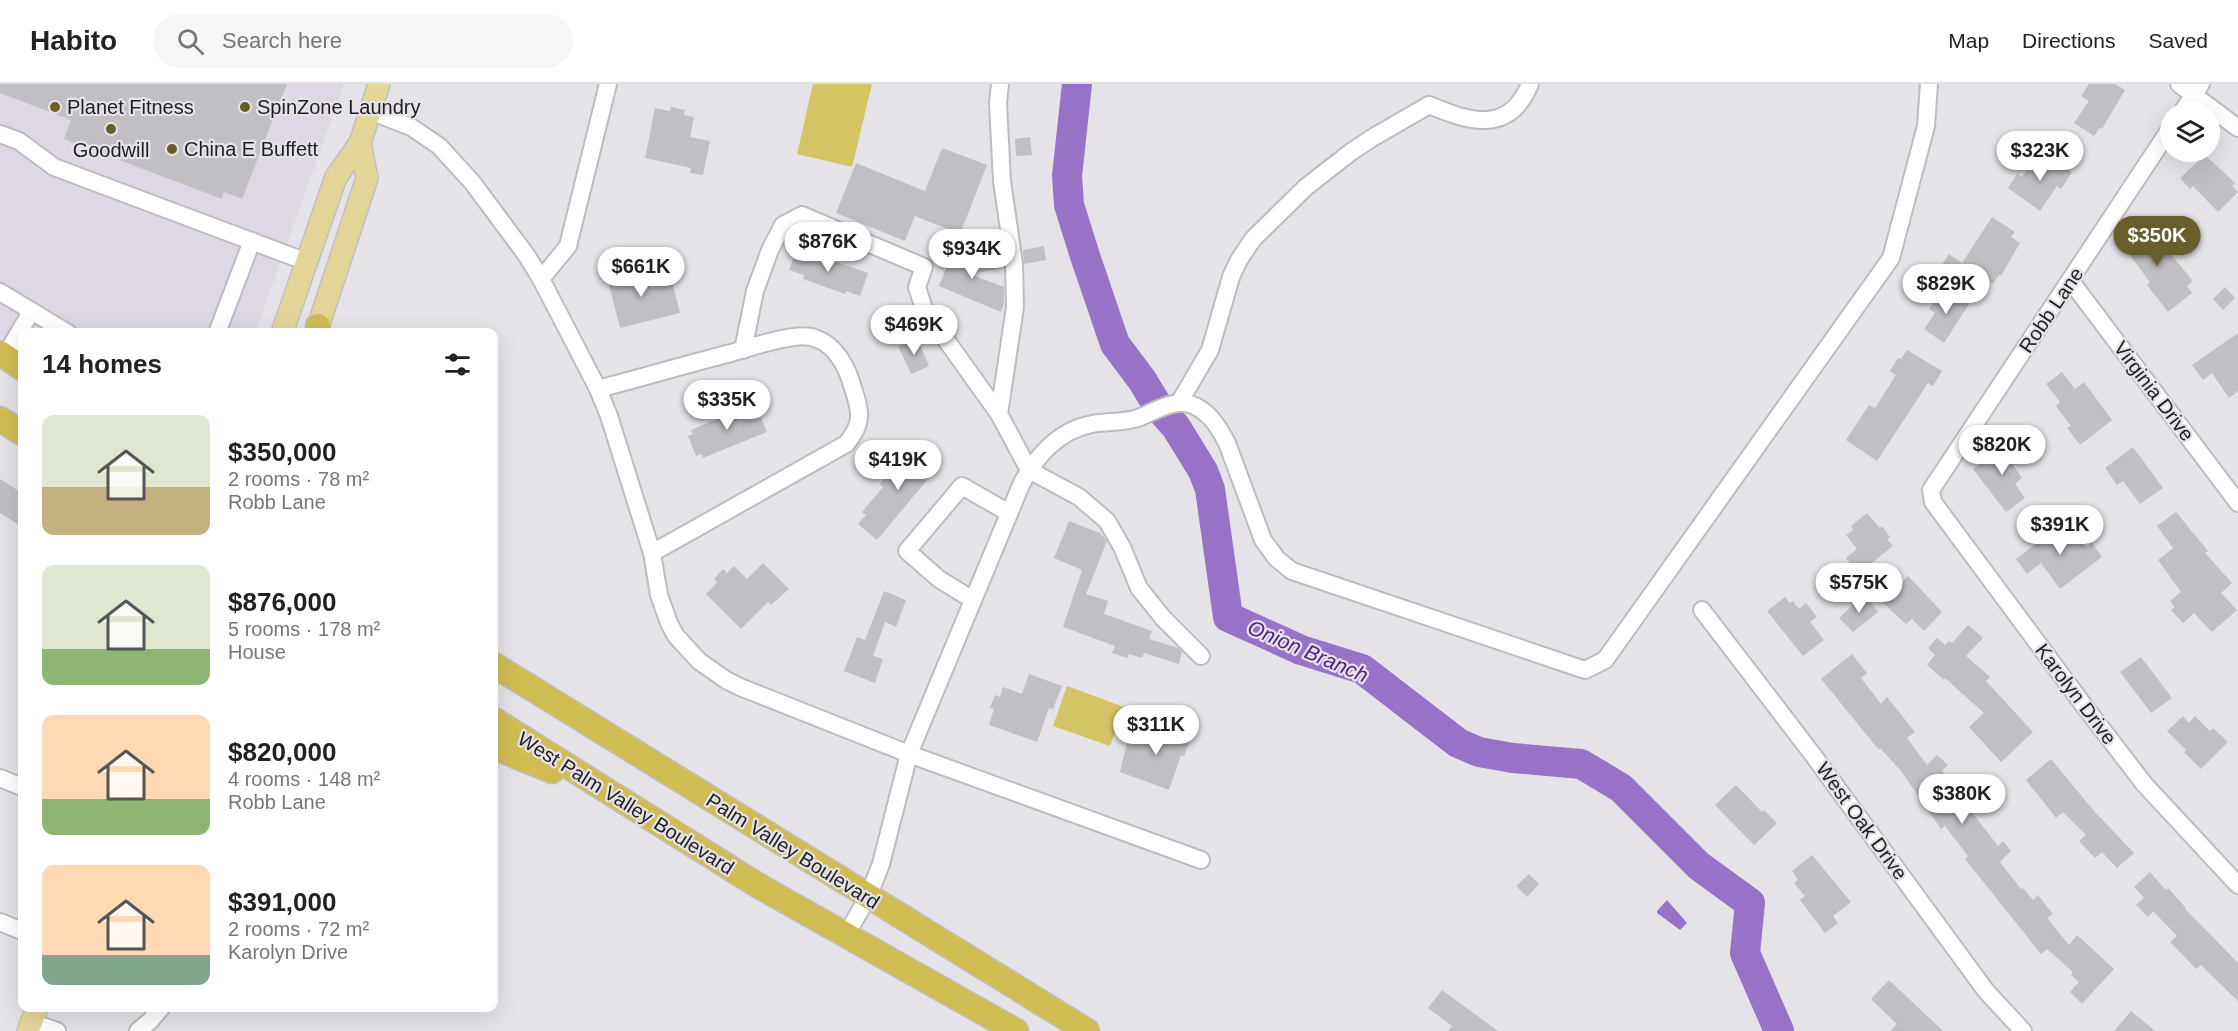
<!DOCTYPE html>
<meta charset="utf-8">
<style>
body{margin:0;font-family:Helvetica,sans-serif;background:#f6f6f6;color:#222;height:100vh;display:flex;flex-direction:column;font-size:22px;white-space:nowrap}
*{box-sizing:border-box;margin:0}
p{font-size:20px;color:#767676}
.icon{flex:none;width:33px;height:33px;fill:none;stroke:currentColor;stroke-width:2;stroke-linecap:round;stroke-linejoin:round}
.map{position:relative;flex:1;overflow:hidden}
.drawer{position:absolute;left:18px;top:244px;width:480px;height:684px;display:flex;flex-direction:column;background:#fff;border-radius:12px;box-shadow:0 6px 24px #0002}
.drawer>*{flex:none}
.tools{position:absolute;left:2160px;top:18px;display:grid;gap:12px}
.tools a{display:grid;place-items:center;width:60px;height:60px;border-radius:50%;background:#fff;box-shadow:0 6px 24px #0002;font-size:30px}
.price{position:absolute;translate:-50% -51px;padding:0 14px;border-radius:21px;background:#fff;color:#222;font-size:20px;line-height:39px;filter:drop-shadow(0 2px 3px #0008)}
.price::after{content:'';position:absolute;left:50%;top:36px;width:18px;height:14px;margin-left:-9px;background:inherit;clip-path:polygon(0 0,100% 0,50% 100%)}
.price.active{background:#675e2b;color:#fff}
ul{padding:0;list-style:none}
li{display:flex;align-items:center;gap:18px;height:150px;padding:0 24px}
li span{display:grid;place-items:center;flex:none;width:168px;height:120px;border-radius:12px;color:#555}
li>.icon{margin-inline-start:auto}
span .icon{width:72px;height:72px;fill:#fffc;stroke-width:1}
li b{font-size:26px}
h2{display:flex;justify-content:space-between;align-items:center;height:72px;padding:0 24px;font-size:26px}
header{display:flex;align-items:center;gap:36px;box-sizing:border-box;height:84px;padding:0 30px;background:#fff;border-bottom:2px solid #e0e0e0}
header strong{font-size:28px}
nav{display:flex;gap:33px;margin-inline-start:auto;font-size:21px}
.search{width:420px;height:54px;background:#f6f6f6;display:flex;align-items:center;gap:15px;box-sizing:border-box;padding:0 21px;border-radius:33px;color:#767676;font-size:22px}
.map>svg:first-child{display:block}
.built{fill:#ddd8e4}
.green{fill:#d5c463}
.water{fill:#9773c8}
.lines{fill:none;stroke-linecap:round;stroke-linejoin:round}
.river{stroke:#9773c8;stroke-width:30}
.building{fill:#c1bfc4}
.minor-casing{stroke:#bdbbc0;stroke-width:20}
.major-casing{stroke:#c0c0c1;stroke-width:24}
.highway-casing{stroke:#c0c0c1;stroke-width:27}
.minor{stroke:#fff;stroke-width:16}
.major{stroke:#e2d798;stroke-width:21}
.highway{stroke:#cfbd53;stroke-width:24}
.poi-dot{fill:#675e2b;stroke:#e5e3e8;stroke-width:2}
.labels{text-anchor:middle;dominant-baseline:central;stroke-width:4.5;stroke-linejoin:round;paint-order:stroke}
.poi-label{font-size:20px;fill:#1f1e20;stroke:#e5e3e8;text-anchor:start}
.street-label{font-size:20px;fill:#1f1e20;stroke:#e5e3e8}
.water-label{font-size:21px;font-style:italic;fill:#511c82;stroke:#e5e3e8}
</style>
<header>
<strong>Habito</strong>
<div class="search"><svg class="icon" aria-label="search" viewBox="0 0 24 24"><circle cx="10" cy="10" r="6"/><path d="M15 15l6 6"/></svg>Search here</div>
<nav><a>Map</a><a>Directions</a><a>Saved</a></nav>
</header>
<div class="map">
<svg width="2238" height="947" viewBox="0 0 2238 947">
<rect width="100%" height="100%" fill="#e5e3e8"/>
<polygon class="built" points="0,0 344,0 255,249 22,249 22,265 0,251"/>
<g class="green">
<polygon points="813,0 872,0 852,83 797,70"/>
<polygon points="1067,602 1124,623 1110,662 1053,642"/>
</g>
<polygon class="water" points="1667,816 1687,839 1680,846 1657,829 1657,827"/>
<g class="lines">
<polyline class="river" points="1077,0 1067,92 1069,121 1085,172 1115,260 1142,296 1159,324 1176,343 1203,387 1210,405 1228,533 1301,566 1362,585 1458,659 1479,668 1513,674 1581,680 1621,704 1699,782 1750,819 1745,869 1779,947"/>
</g>
<g class="building">
<polygon points="0,0 287,0 242,115 224,108 222,115 64,55 71,36 0,9"/>
<polygon points="2089,0 2115,0 2125,6 2102,45 2100,44 2094,52 2074,39 2089,17 2081,12"/>
<polygon points="671,23 685,26 684,31 694,33 690,53 710,57 703,91 690,89 691,84 645,74 655,24 670,27"/>
<polygon points="1030,53 1032,71 1016,72 1015,55"/>
<polygon points="942,64 987,81 960,150 915,132 905,157 836,129 856,79 925,107"/>
<polygon points="2205,71 2235,99 2232,102 2238,108 2218,128 2193,102 2190,105 2180,94"/>
<polygon points="2048,72 2072,88 2061,105 2057,102 2040,127 2008,104 2017,90 2022,93 2032,78 2040,84"/>
<polygon points="1992,133 2015,148 2011,153 2020,159 2001,192 1999,191 1993,200 1962,179"/>
<polygon points="2133,138 2145,155 2153,149 2193,197 2187,202 2192,209 2168,228 2147,201 2150,198 2115,152"/>
<polygon points="1044,162 1046,176 1024,180 1023,166"/>
<polygon points="797,164 868,189 860,212 846,207 845,210 803,195 804,191 789,186"/>
<polygon points="954,164 1002,184 970,190 1004,203 1004,219 1001,228 939,202"/>
<polygon points="1949,170 1962,179 1948,202 1933,194"/>
<polygon points="646,184 651,204 672,198 680,229 620,244 607,193"/>
<polygon points="2225,203 2235,214 2223,226 2213,215"/>
<polygon points="1944,204 1969,220 1944,259 1924,245 1935,229 1929,225"/>
<polygon points="2238,249 2238,307 2229,314 2212,289 2203,296 2192,281"/>
<polygon points="917,254 929,282 911,290 898,262"/>
<polygon points="1907,266 1942,287 1933,302 1928,299 1877,377 1846,356 1869,321 1875,324 1896,291 1890,287 1898,274 1901,275"/>
<polygon points="2062,288 2075,305 2084,298 2112,336 2080,361 2067,344 2071,342 2056,322 2060,318 2046,300"/>
<polygon points="755,319 767,348 703,374 701,370 696,372 688,352 693,350 691,346"/>
<polygon points="2008,358 2022,375 2013,381 2022,394 2015,400 2025,414 2006,428 1973,385"/>
<polygon points="923,362 942,378 877,456 858,440 866,431 862,428 883,403 880,400 887,390 890,393 911,368 915,371"/>
<polygon points="2133,363 2163,404 2140,420 2123,397 2117,401 2105,384"/>
<polygon points="0,395 22,409 22,443 0,429"/>
<polygon points="2176,428 2208,467 2205,469 2232,499 2221,509 2237,526 2212,548 2194,529 2183,539 2171,526 2175,523 2170,517 2181,508 2158,476 2173,464 2157,442"/>
<polygon points="1867,429 1880,444 1882,442 1890,453 1887,455 1893,462 1858,490 1846,474 1857,465 1846,451 1853,446 1851,442"/>
<polygon points="1069,437 1100,449 1107,457 1086,510 1108,517 1104,530 1152,547 1149,555 1179,564 1182,568 1179,580 1144,569 1142,574 1129,570 1127,574 1112,569 1115,562 1063,543 1082,486 1054,474"/>
<polygon points="2066,437 2086,463 2092,459 2102,473 2060,505 2041,479 2027,490 2016,475"/>
<polygon points="763,479 789,505 771,521 768,518 741,545 706,510 717,498 714,495 723,485 727,489 734,482 747,495"/>
<polygon points="1908,492 1942,528 1924,547 1912,535 1906,540 1882,518"/>
<polygon points="884,507 906,516 896,543 885,538 873,572 883,575 875,599 844,587 857,553 865,556"/>
<polygon points="1864,510 1878,528 1853,548 1839,534"/>
<polygon points="1785,513 1790,519 1793,517 1799,525 1806,519 1817,533 1810,538 1824,556 1803,572 1767,527"/>
<polygon points="1968,541 1983,554 1966,572 1990,593 1986,597 2033,648 2001,678 1969,643 1984,629 1945,594 1944,596 1927,581 1935,571 1928,564 1937,554 1945,561 1949,557 1952,559"/>
<polygon points="1852,570 1867,589 1861,594 1881,620 1887,613 1915,648 1907,654 1927,681 1937,671 1948,681 1942,687 1971,727 1998,762 2003,757 2011,767 2000,778 2021,805 2023,804 2033,816 2038,811 2053,830 2047,834 2069,861 2077,851 2114,885 2082,920 2070,908 2079,898 2071,891 2073,888 2047,865 2041,870 1965,775 1968,772 1945,742 1941,745 1901,687 1880,664 1879,666 1821,595"/>
<polygon points="2141,573 2172,614 2151,629 2120,588"/>
<polygon points="1029,590 1062,602 1053,625 1049,624 1037,658 989,641 994,625 990,624 995,611 1000,613 1003,603 1022,610"/>
<polygon points="2183,632 2189,639 2195,632 2210,647 2213,644 2228,658 2201,685 2184,668 2186,666 2167,647"/>
<polygon points="1160,637 1193,650 1184,672 1181,671 1169,706 1120,688 1127,658 1131,659 1134,651 1152,658"/>
<polygon points="2051,675 2094,727 2134,769 2117,784 2102,768 2095,774 2079,757 2086,751 2063,728 2056,734 2026,696"/>
<polygon points="1736,701 1762,728 1764,726 1777,739 1754,761 1715,721"/>
<polygon points="1812,771 1851,818 1833,832 1838,839 1825,849 1800,816 1805,812 1794,799 1798,796 1792,787"/>
<polygon points="2150,788 2166,806 2168,804 2186,824 2185,825 2238,879 2238,917 2201,881 2196,885 2170,858 2177,852 2153,827 2148,833 2136,821 2144,814 2134,803"/>
<polygon points="1529,790 1539,800 1527,813 1516,802"/>
<polygon points="1889,896 1943,947 1890,947 1897,940 1871,915"/>
<polygon points="1442,906 1498,947 1448,947 1452,942 1428,924"/>
<polygon points="2131,927 2155,947 2114,947"/>
</g>
<g class="lines">
<defs>
<g id="minor">
<polyline points="2179,0 2238,44"/>
<polyline points="370,27 411,43 439,62 472,98 527,172 541,195 598,305 609,332 652,469 659,511 669,539 676,552 699,577 726,596 740,603 909,670 1201,776"/>
<polyline points="2182,28 2201,0"/>
<polyline points="2170,45 1931,406 1933,418 2085,623 2145,701 2238,801"/>
<polyline points="0,50 19,57 54,83 307,178"/>
<polyline points="541,195 568,162 608,0"/>
<polyline points="2070,196 2238,419"/>
<polyline points="0,208 68,249"/>
<polyline points="217,249 252,157"/>
<polyline points="743,266 755,207 770,166 783,141 802,131 924,183 917,203 924,225 999,330 1029,386 1079,413 1107,437 1122,463 1139,504 1163,534 1201,572"/>
<polyline points="5,272 31,228"/>
<path d="M598,305C640,294 681,282 723,271C746,265 770,256 794,253C801,252 810,252 817,255C835,261 847,283 852,301C860,326 865,338 846,360L652,469"/>
<path d="M1179,319L1210,266L1231,193L1239,176L1253,155L1306,103L1351,68L1372,54L1429,21C1470,38 1509,51 1530,0"/>
<polyline points="999,330 1015,223 1014,180 1002,97 998,19 1000,0"/>
<polyline points="973,516 939,495 907,467 962,402 1009,429"/>
<polyline points="1702,526 1813,671 1986,907 2023,947"/>
<polyline points="0,694 22,703"/>
<polyline points="0,838 22,847"/>
<path d="M846,851L868,813L881,780L909,670L1021,401C1035,373 1059,346 1092,340C1107,337 1123,339 1138,334C1156,327 1175,313 1195,322C1211,330 1219,344 1227,359L1263,456L1277,475L1292,487L1585,586L1605,576L1891,174L1926,42L1929,0"/>
<polyline points="31,938 57,947"/>
<polyline points="138,947 150,937 161,924"/>
</g>
<g id="major">
<polyline points="282,249 336,93 360,59 379,0"/>
<polyline points="316,249 367,94 360,59"/>
<polyline points="28,947 37,924"/>
</g>
<g id="highway">
<polyline points="318,249 318,242"/>
<polyline points="0,269 22,284"/>
<polyline points="0,335 22,349"/>
<polyline points="494,581 1087,947"/>
<polyline points="494,636 759,802 1016,947"/>
<polyline points="494,663 552,687"/>
</g>
</defs>
<use href="#minor" class="minor-casing"/>
<use href="#major" class="major-casing"/>
<use href="#highway" class="highway-casing"/>
<use href="#minor" class="minor"/>
<use href="#major" class="major"/>
<use href="#highway" class="highway"/>
</g>
<g class="poi-dot">
<circle cx="55" cy="23" r="6"/>
<circle cx="245" cy="23" r="6"/>
<circle cx="111" cy="45" r="6"/>
<circle cx="172" cy="65" r="6"/>
</g>
<g class="labels">
<g class="poi-label">
<text x="67" y="23">Planet Fitness</text>
<text x="257" y="23">SpinZone Laundry</text>
<text x="184" y="65">China E Buffett</text>
<text x="111" y="66" text-anchor="middle">Goodwill</text>
</g>
<g class="street-label">
<text transform="translate(2051 226) rotate(-56)">Robb Lane</text>
<text transform="translate(2154 307) rotate(53)">Virginia Drive</text>
<text transform="translate(2076 610) rotate(53)">Karolyn Drive</text>
<text transform="translate(626 719) rotate(32)">West Palm Valley Boulevard</text>
<text transform="translate(1862 737) rotate(54)">West Oak Drive</text>
<text transform="translate(793 767) rotate(32)">Palm Valley Boulevard</text>
</g>
<g class="water-label">
<text transform="translate(1308 567) rotate(23)">Onion Branch</text>
</g>
</g>
</svg>
<div class="tools">
<a><svg class="icon" aria-label="layers" viewBox="0 0 24 24"><path d="M12 4l9 5-9 5-9-5zM3 14l9 5 9-5"/></svg></a>
</div>
<b class="price" style="left:2040px;top:98px">$323K</b>
<b class="price active" style="left:2157px;top:183px">$350K</b>
<b class="price" style="left:828px;top:189px">$876K</b>
<b class="price" style="left:972px;top:196px">$934K</b>
<b class="price" style="left:641px;top:214px">$661K</b>
<b class="price" style="left:1946px;top:231px">$829K</b>
<b class="price" style="left:914px;top:272px">$469K</b>
<b class="price" style="left:727px;top:347px">$335K</b>
<b class="price" style="left:2002px;top:392px">$820K</b>
<b class="price" style="left:898px;top:407px">$419K</b>
<b class="price" style="left:2060px;top:472px">$391K</b>
<b class="price" style="left:1859px;top:530px">$575K</b>
<b class="price" style="left:1156px;top:672px">$311K</b>
<b class="price" style="left:1962px;top:741px">$380K</b>
<section class="drawer">
<h2>14 homes<svg class="icon" aria-label="filters" viewBox="0 0 24 24"><path d="M4 7h16M4 17h16"/><circle cx="9" cy="7" r="2"/><circle cx="15" cy="17" r="2"/></svg></h2>
<ul>
<li><span style="background:linear-gradient(#dfe7d0 60%,#c2b280 0)"><svg class="icon" aria-label="home" viewBox="0 0 24 24"><path d="M3 11l9-7 9 7M6 9v11h12V9"/></svg></span><div><b>$350,000</b><p>2 rooms · 78 m²</p><p>Robb Lane</p></div></li>
<li><span style="background:linear-gradient(#dfe7d0 70%,#8fb573 0)"><svg class="icon" aria-label="home" viewBox="0 0 24 24"><path d="M3 11l9-7 9 7M6 9v11h12V9"/></svg></span><div><b>$876,000</b><p>5 rooms · 178 m²</p><p>House</p></div></li>
<li><span style="background:linear-gradient(#ffd9b3 70%,#8fb573 0)"><svg class="icon" aria-label="home" viewBox="0 0 24 24"><path d="M3 11l9-7 9 7M6 9v11h12V9"/></svg></span><div><b>$820,000</b><p>4 rooms · 148 m²</p><p>Robb Lane</p></div></li>
<li><span style="background:linear-gradient(#ffd9b3 75%,#7fa58c 0)"><svg class="icon" aria-label="home" viewBox="0 0 24 24"><path d="M3 11l9-7 9 7M6 9v11h12V9"/></svg></span><div><b>$391,000</b><p>2 rooms · 72 m²</p><p>Karolyn Drive</p></div></li>
</ul>
</section>
</div>
